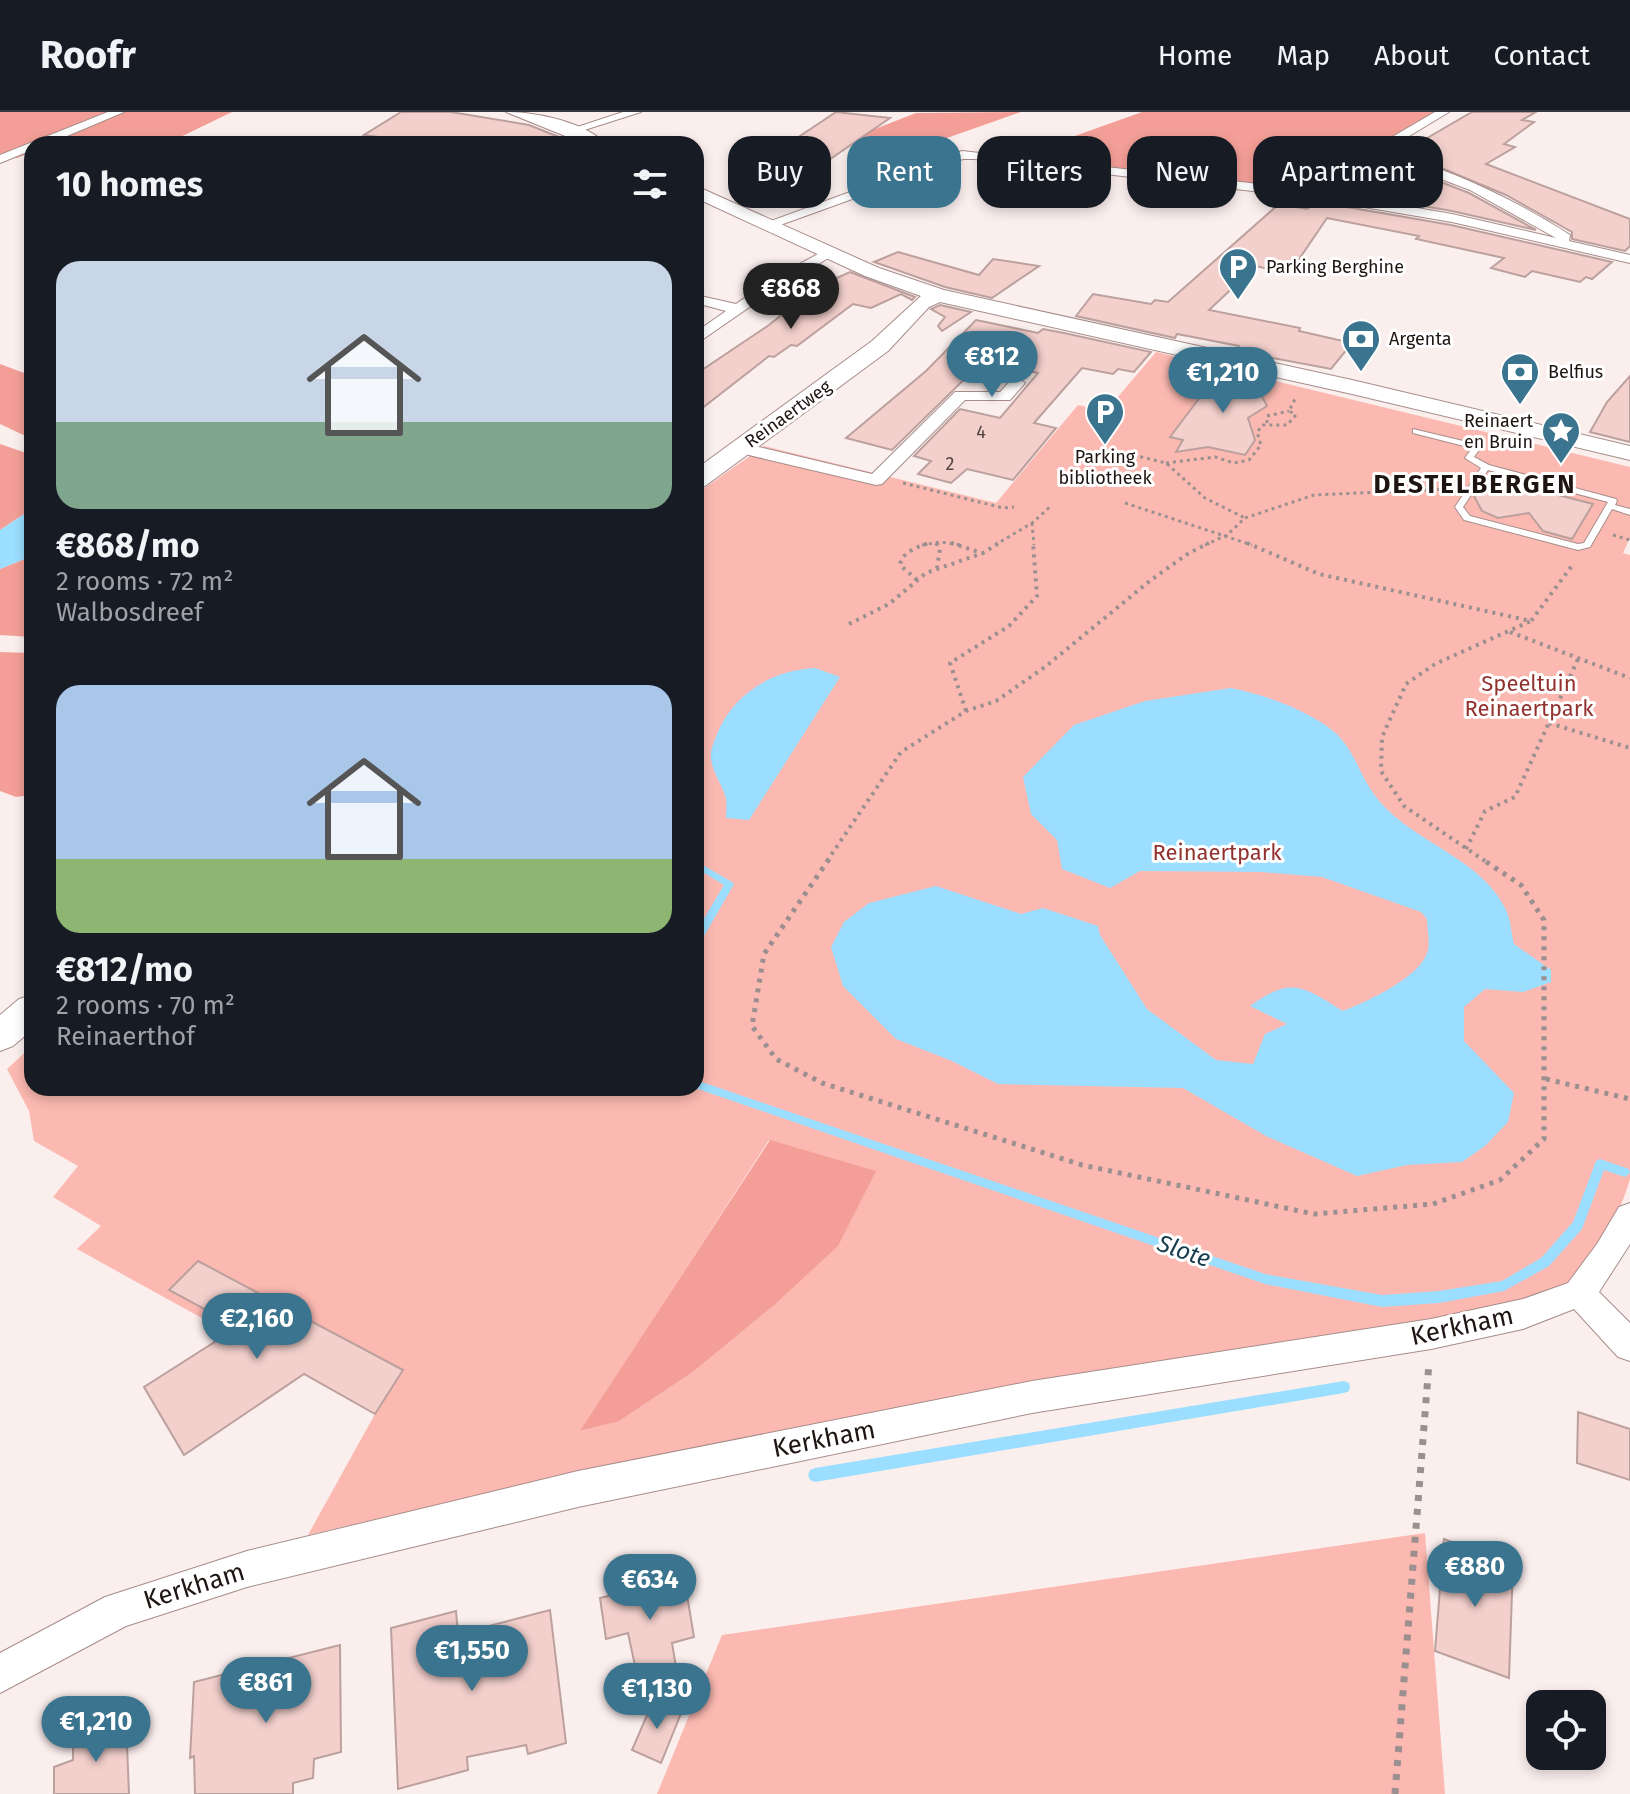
<!DOCTYPE html>
<meta charset="utf-8">
<style>
body{margin:0;font-family:"Fira Sans",sans-serif;background:#20242c;color:#f1f3f6;height:100vh;display:flex;flex-direction:column;font-size:30px;white-space:nowrap}
*{box-sizing:border-box;margin:0}
p{font-size:26px;color:#9ea1a6}
.icon{flex:none;width:44px;height:44px;fill:none;stroke:currentColor;stroke-width:2;stroke-linecap:round;stroke-linejoin:round}
.map{position:relative;flex:1;overflow:hidden}
.drawer{position:absolute;left:24px;top:24px;width:680px;height:960px;display:flex;flex-direction:column;background:#171b24;border-radius:24px;box-shadow:0 4px 12px #0003}
.drawer>*{flex:none}
.hud{position:absolute;left:728px;top:24px;width:760px;height:72px;display:flex;gap:16px}
.tools{position:absolute;left:1526px;top:1578px;display:grid;gap:16px}
.tools a{display:grid;place-items:center;width:80px;height:80px;border-radius:16px;background:#171b24;box-shadow:0 4px 12px #0003;font-size:40px}
.price{position:absolute;translate:-50% -68px;padding:0 18px;border-radius:28px;background:#3b748e;color:#fff;font-size:26px;line-height:52px;filter:drop-shadow(0 2px 4px #0008)}
.price::after{content:'';position:absolute;left:50%;top:48px;width:24px;height:18px;margin-left:-12px;background:inherit;clip-path:polygon(0 0,100% 0,50% 100%)}
.price.on{background:#222;color:#fff}
ul{padding:0;list-style:none}
li{display:grid;align-content:center;gap:16px;height:424px;padding:0 32px}
li span{display:grid;place-items:center;height:248px;border-radius:24px;color:#555}
li>.icon{margin-inline-start:auto}
span .icon{width:144px;height:144px;fill:#fffc;stroke-width:1}
li b{font-size:34px}
h2{display:flex;justify-content:space-between;align-items:center;height:96px;padding:0 32px;font-size:34px}
.chip{padding:0 28px;border-radius:24px;background:#171b24;box-shadow:0 4px 12px #0003;font-size:28px;line-height:72px}
.chip.on{background:#3b748e;color:#fff}
header{display:flex;align-items:center;gap:48px;box-sizing:border-box;height:112px;padding:0 40px;background:#171b24;border-bottom:2px solid #363941}
header strong{font-size:38px}
nav{display:flex;gap:44px;margin-inline-start:auto;font-size:28px}
.map>svg:first-child{display:block}
.green{fill:#fbb9b1;fill-rule:evenodd}
.forest{fill:#f39f97}
.water{fill:#9cdeff}
.lines{fill:none;stroke-linecap:round;stroke-linejoin:round}
.stream{fill:#9cdeff;fill-rule:evenodd}
.building{fill:#f3d0cc;stroke:#bba09d;stroke-width:2}
.lane-casing{stroke:#a78d8a;stroke-width:2}
.street-casing{stroke:#a78d8a;stroke-width:2}
.secondary-casing{stroke:#a78d8a;stroke-width:2}
.path-far3{stroke:#9b908f;stroke-width:3;stroke-dasharray:3 4;stroke-linecap:butt}
.path-far2{stroke:#9b908f;stroke-width:4;stroke-dasharray:3 5;stroke-linecap:butt}
.path-far1{stroke:#9b908f;stroke-width:5;stroke-dasharray:4 6;stroke-linecap:butt}
.path{stroke:#9b908f;stroke-width:7;stroke-dasharray:6 8;stroke-linecap:butt}
.lane{fill:#fff;fill-rule:evenodd}
.street{fill:#fff;fill-rule:evenodd}
.secondary{fill:#fff;fill-rule:evenodd}
.labels{text-anchor:middle;dominant-baseline:central;stroke-width:6;stroke-linejoin:round;paint-order:stroke}
.far-poi-label{font-size:18px;fill:#1e1513;stroke:#fff;text-anchor:start}
.far-street-label{font-size:18px;fill:#1e1513;stroke:#fff}
.number-label{font-size:18px;fill:#534441}
.park-label{font-size:22px;fill:#92322f;stroke:#fff}
.water-label{font-size:24px;font-style:italic;fill:#163c4d;stroke:#fff}
.far-district-label{font-size:26px;font-weight:bold;letter-spacing:2px;fill:#1e1513;stroke:#fff}
.near-street-label{font-size:26px;fill:#1e1513;stroke:#fff}
</style>
<header>
<strong>Roofr</strong>
<nav><a>Home</a><a>Map</a><a>About</a><a>Contact</a></nav>
</header>
<div class="map">
<svg width="1630" height="1682" viewBox="0 0 1630 1682">
<rect width="100%" height="100%" fill="#fbefee"/>
<g class="green">
<path d="M1156,240L1630,355V426L1623,441L1630,443V1067C1623,1095 1589,1165 1563,1178C1549,1185 1531,1188 1516,1193L598,1355L308,1423L375,1302L77,1137L101,1114L53,1085L78,1054L34,1029L29,999L7,957L32,934V976H696V382L764,334L996,391L1078,293L1106,299ZM769,1028L772,1195L693,1260L620,1308L581,1319Z"/>
<polygon points="1425,1421 1445,1682 657,1682 722,1523"/>
</g>
<g class="forest">
<polygon points="0,0 232,0 166,32 132,32 70,24 51,32 32,32 32,40 17,46 0,44"/>
<polygon points="1021,0 944,27 912,24 894,31 877,27 852,31 862,22 916,1"/>
<polygon points="1142,0 1434,0 1299,78 1016,45"/>
<polygon points="0,252 32,264 32,327 0,312"/>
<polygon points="0,332 32,343 32,397 0,418"/>
<polygon points="32,444 32,525 0,523 0,457"/>
<polygon points="0,540 32,541 31,683 16,685 0,679"/>
<polygon points="770,1028 876,1059 838,1134 772,1195 693,1260 619,1309 580,1319"/>
</g>
<g class="water">
<polygon points="32,397 32,444 0,457 0,418"/>
<path d="M815,556L840,565L749,708L726,706C726,701 727,693 726,687C723,673 712,661 711,646C710,638 714,630 717,622C733,582 772,558 815,556Z"/>
<path d="M1231,576C1265,583 1299,595 1328,615C1354,633 1358,662 1376,685C1411,730 1480,745 1505,796C1511,807 1511,821 1514,832L1551,858V870L1523,880L1485,877L1464,895V929L1514,981L1508,1010L1485,1034L1462,1050L1407,1053L1357,1064L1266,1024L1183,976L998,972L952,949L896,927L843,874L831,835L844,810L869,791L936,774L1021,802L1043,796L1098,814L1100,823L1147,897L1216,948L1253,952L1265,922L1287,912L1250,894C1292,864 1302,874 1343,899C1366,890 1422,865 1428,838C1430,829 1427,816 1427,807L1421,800L1322,765L1261,760L1140,759L1110,776L1062,757L1057,728L1031,702L1023,665L1074,613L1145,589Z"/>
</g>
<g class="lines">
<g class="stream">
<polygon points="696,749 732,770 734,772 700,831 696,832 696,820 724,773 696,756"/>
<polygon points="696,968 1265,1162 1382,1183 1439,1179 1502,1169 1541,1146 1573,1110 1596,1049 1600,1047 1629,1057 1630,1061 1625,1065 1604,1058 1582,1117 1549,1154 1504,1179 1439,1191 1382,1195 1265,1172 695,976"/>
<polygon points="1344,1269 1349,1271 1350,1275 1349,1279 1344,1281 815,1370 810,1368 808,1363 810,1358 815,1356"/>
</g>
</g>
<g class="building">
<polygon points="401,0 451,0 529,13 559,25 558,32 367,32 379,25 364,23"/>
<polygon points="836,0 890,6 823,52 820,32 788,32"/>
<polygon points="1472,0 1536,0 1522,8 1534,10 1504,32 1515,35 1486,52 1630,107 1630,134 1625,139 1572,127 1572,120 1506,83 1403,40"/>
<polygon points="1387,49 1469,81 1536,118 1452,99 1337,79 1351,72 1349,75"/>
<polygon points="1318,90 1451,113 1612,150 1592,167 1586,165 1580,170 1532,159 1525,165 1491,156 1504,146 1416,127 1419,124 1327,106 1289,162 1256,154 1209,198 1300,216 1299,219 1352,231 1331,257 1235,239 1239,234 1177,222 1175,226 1076,204 1093,182 1151,192 1155,188 1168,190 1279,92 1307,97"/>
<polygon points="898,140 979,163 993,147 1039,154 992,186 945,175 874,150"/>
<polygon points="850,160 915,185 912,188 901,182 871,196 853,192 797,234 791,233 774,245 769,244 696,301 696,262 769,213 816,175"/>
<polygon points="940,193 971,200 942,219 938,214 945,205 931,197"/>
<polygon points="976,208 1038,221 1043,217 1064,221 1151,240 1134,260 1118,257 1113,262 1082,256 1034,311 1056,316 1013,368 967,357 951,371 918,362 931,349 914,344 960,297 1000,306 1038,261 982,250 892,338 846,326 926,259"/>
<polygon points="1222,256 1263,265 1256,273 1267,294 1248,306 1255,328 1245,343 1208,335 1176,340 1183,328 1170,325"/>
<polygon points="1630,264 1630,330 1590,320 1607,290"/>
<polygon points="1503,368 1531,376 1593,392 1572,427 1543,419 1529,401 1498,406 1482,399 1474,384 1493,375 1497,369 1505,371"/>
<polygon points="198,1149 403,1258 375,1302 304,1262 184,1343 144,1275 238,1215 169,1178"/>
<polygon points="1578,1300 1630,1317 1630,1368 1577,1351"/>
<polygon points="1444,1427 1513,1453 1509,1566 1435,1539"/>
<polygon points="684,1465 694,1525 672,1531 676,1555 637,1563 628,1521 606,1527 600,1486"/>
<polygon points="550,1498 566,1631 528,1642 526,1633 467,1645 468,1658 398,1677 391,1516 456,1499 458,1522"/>
<polygon points="340,1533 341,1640 314,1647 313,1666 293,1671 293,1682 195,1682 194,1644 190,1646 194,1570"/>
<polygon points="654,1587 682,1599 661,1651 632,1638"/>
<polygon points="126,1608 129,1682 54,1682 54,1655 73,1648 73,1628"/>
</g>
<g class="lines">
<defs>
<path id="lane" d="M1413,317L1480,333L1481,335L1474,345L1489,353L1616,387L1617,389L1615,393L1630,397V403L1612,397L1590,435L1578,438L1464,408L1455,395L1481,356L1465,346L1472,336L1413,321ZM1488,358L1608,390L1584,431L1578,432L1470,404L1463,395Z"/>
<g id="street">
<polygon points="108,0 124,0 48,32 32,32 32,38 0,51 0,43"/>
<polygon points="623,0 641,0 575,21 565,19"/>
<path d="M1435,0H1449L1386,38C1452,59 1513,86 1570,123L1569,129L1630,143V151L1452,110L1305,85L974,47H963L772,116L760,113L962,39L1303,77ZM1378,43L1470,78L1556,126L1452,102L1317,79Z"/>
<polygon points="827,137 832,138 832,144 777,176 696,232 696,220 726,199 696,191 696,183 736,192 767,170"/>
<polygon points="1017,266 1025,271 1010,288 965,288 882,372 876,373 736,340 733,336 742,331 872,362 955,280 1000,280 1011,268"/>
<polygon points="1630,1091 1630,1132 1599,1180 1630,1211 1630,1249 1618,1245 1574,1197 1523,1217 1431,1237 1032,1301 578,1395 247,1475 126,1514 0,1581 0,1541 105,1485 247,1439 578,1359 1032,1269 1431,1207 1523,1187 1568,1171 1597,1132 1619,1095"/>
</g>
<g id="secondary">
<path d="M506,0C537,0 584,10 606,32H585Z"/>
<polygon points="696,74 879,156 944,178 1352,268 1630,334 1630,348 1352,282 940,190 929,195 888,239 705,374 696,376 696,357 872,229 921,184 865,164 696,86"/>
<polygon points="32,883 32,918 13,934 0,939 0,903 19,887"/>
</g>
</defs>
<use href="#lane" class="lane-casing"/>
<use href="#street" class="street-casing"/>
<use href="#secondary" class="secondary-casing"/>
<g class="path-far3">
<polyline points="1267,311 1267,304 1289,299"/>
<polyline points="1113,338 1166,351 1205,386 1245,406"/>
<polyline points="1166,351 1215,345 1234,351 1249,348 1261,333 1257,320 1263,313 1287,313 1296,303 1289,299 1296,285"/>
<polyline points="903,371 1003,396 1014,395"/>
<polyline points="1125,391 1252,433"/>
<polyline points="1032,411 1034,433"/>
<polyline points="1613,423 1630,428"/>
<polyline points="922,433 940,430 961,433"/>
<polyline points="995,433 1032,411 1051,394"/>
<polyline points="1205,433 1227,423 1245,406 1314,383 1449,377"/>
</g>
<g class="path-far2">
<polyline points="936,431 940,437 937,456"/>
<polyline points="951,431 982,441"/>
<polyline points="1247,431 1319,462 1531,509 1574,451"/>
<path d="M917,468L900,453C902,440 917,435 929,431"/>
<polyline points="849,512 889,492 926,461 983,441 999,431"/>
<polyline points="1510,520 1630,566"/>
<polyline points="966,599 950,551 1009,514 1037,484 1033,431"/>
<polyline points="1549,611 1630,636"/>
<polyline points="1466,737 1485,699 1515,685 1578,547"/>
<polyline points="827,749 901,640 966,599 996,589 1045,555 1151,468 1189,441 1209,431"/>
<polyline points="1485,749 1404,694 1381,659 1382,625 1406,572 1435,552 1531,509"/>
</g>
<g class="path-far1">
<polyline points="829,747 764,842 752,914 776,947 822,971 1082,1053 1314,1102 1433,1092 1500,1068 1544,1027 1544,808 1521,773 1482,747"/>
<polyline points="1546,967 1630,987"/>
</g>
<polyline class="path" points="1395,1682 1429,1251"/>
<use href="#lane" class="lane"/>
<use href="#street" class="street"/>
<use href="#secondary" class="secondary"/>
</g>
<defs>
<symbol id="parking-pin" viewBox="-11 -11 22 30"><path d="M0 17L-7.5 6A9.5 9.5 0 1 1 7.5 6Z" fill="#3b748e" stroke="#fff"/><path d="M-3.5-5.5H1a3.5 3.5 0 0 1 0 7H-1V5.5H-3.5ZM-1-3.4V-.6H.8a1.4 1.4 0 0 0 0-2.8Z" fill="#fff"/></symbol>
<symbol id="bank-pin" viewBox="-11 -11 22 30"><path d="M0 17L-7.5 6A9.5 9.5 0 1 1 7.5 6Z" fill="#3b748e" stroke="#fff"/><path d="M-6-4H6V4H-6ZM0-2.3a2.3 2.3 0 1 0 0 4.6a2.3 2.3 0 1 0 0-4.6Z" fill="#fff"/></symbol>
<symbol id="sight-pin" viewBox="-11 -11 22 30"><path d="M0 17L-7.5 6A9.5 9.5 0 1 1 7.5 6Z" fill="#3b748e" stroke="#fff"/><path d="M0-6L1.8-2.2L6-1.7L2.9 1.2L3.7 5.4L0 3.3L-3.7 5.4L-2.9 1.2L-6-1.7L-1.8-2.2Z" fill="#fff"/></symbol>
</defs>
<g fill-rule="evenodd">
<use href="#parking-pin" x="1216" y="133" width="44" height="60"/>
<use href="#bank-pin" x="1339" y="205" width="44" height="60"/>
<use href="#bank-pin" x="1498" y="238" width="44" height="60"/>
<use href="#parking-pin" x="1083" y="278" width="44" height="60"/>
<use href="#sight-pin" x="1539" y="297" width="44" height="60"/>
</g>
<g class="labels">
<g class="far-poi-label">
<text x="1266" y="155">Parking Berghine</text>
<text x="1389" y="227">Argenta</text>
<text x="1548" y="260">Belfius</text>
<text x="1533" y="309" text-anchor="end">Reinaert<tspan x="1533" dy="21">en Bruin</tspan></text>
<text x="1105" y="345" text-anchor="middle">Parking<tspan x="1105" dy="21">bibliotheek</tspan></text>
</g>
<g class="far-street-label">
<text transform="translate(788 302) rotate(-36)">Reinaertweg</text>
</g>
<g class="number-label">
<text x="981" y="320">4</text>
<text x="950" y="352">2</text>
</g>
<g class="park-label">
<text x="1529" y="571">Speeltuin<tspan x="1529" dy="25">Reinaertpark</tspan></text>
<text x="1217" y="740">Reinaertpark</text>
</g>
<g class="water-label">
<text transform="translate(1184 1139) rotate(19)">Slote</text>
</g>
<g class="far-district-label">
<text x="1475" y="372">DESTELBERGEN</text>
</g>
<g class="near-street-label">
<text transform="translate(1462 1214) rotate(-12)">Kerkham</text>
<text transform="translate(824 1327) rotate(-11)">Kerkham</text>
<text transform="translate(194 1474) rotate(-17)">Kerkham</text>
</g>
</g>
</svg>
<div class="tools">
<a><svg class="icon" aria-label="locate" viewBox="0 0 24 24"><circle cx="12" cy="12" r="6"/><path d="M12 2v4M12 18v4M2 12h4M18 12h4"/></svg></a>
</div>
<b class="price on" style="left:791px;top:219px">€868</b>
<b class="price" style="left:992px;top:287px">€812</b>
<b class="price" style="left:1223px;top:303px">€1,210</b>
<b class="price" style="left:257px;top:1249px">€2,160</b>
<b class="price" style="left:1475px;top:1497px">€880</b>
<b class="price" style="left:650px;top:1510px">€634</b>
<b class="price" style="left:472px;top:1581px">€1,550</b>
<b class="price" style="left:266px;top:1613px">€861</b>
<b class="price" style="left:657px;top:1619px">€1,130</b>
<b class="price" style="left:96px;top:1652px">€1,210</b>
<div class="hud">
<a class="chip">Buy</a>
<a class="chip on">Rent</a>
<a class="chip">Filters</a>
<a class="chip">New</a>
<a class="chip">Apartment</a>
</div>
<section class="drawer">
<h2>10 homes<svg class="icon" aria-label="filters" viewBox="0 0 24 24"><path d="M4 7h16M4 17h16"/><circle cx="9" cy="7" r="2"/><circle cx="15" cy="17" r="2"/></svg></h2>
<ul>
<li><span style="background:linear-gradient(#c9d6e8 65%,#7fa58c 0)"><svg class="icon" aria-label="home" viewBox="0 0 24 24"><path d="M3 11l9-7 9 7M6 9v11h12V9"/></svg></span><div><b>€868/mo</b><p>2 rooms · 72 m²</p><p>Walbosdreef</p></div></li>
<li><span style="background:linear-gradient(#a9c7e8 70%,#8fb573 0)"><svg class="icon" aria-label="home" viewBox="0 0 24 24"><path d="M3 11l9-7 9 7M6 9v11h12V9"/></svg></span><div><b>€812/mo</b><p>2 rooms · 70 m²</p><p>Reinaerthof</p></div></li>
</ul>
</section>
</div>
